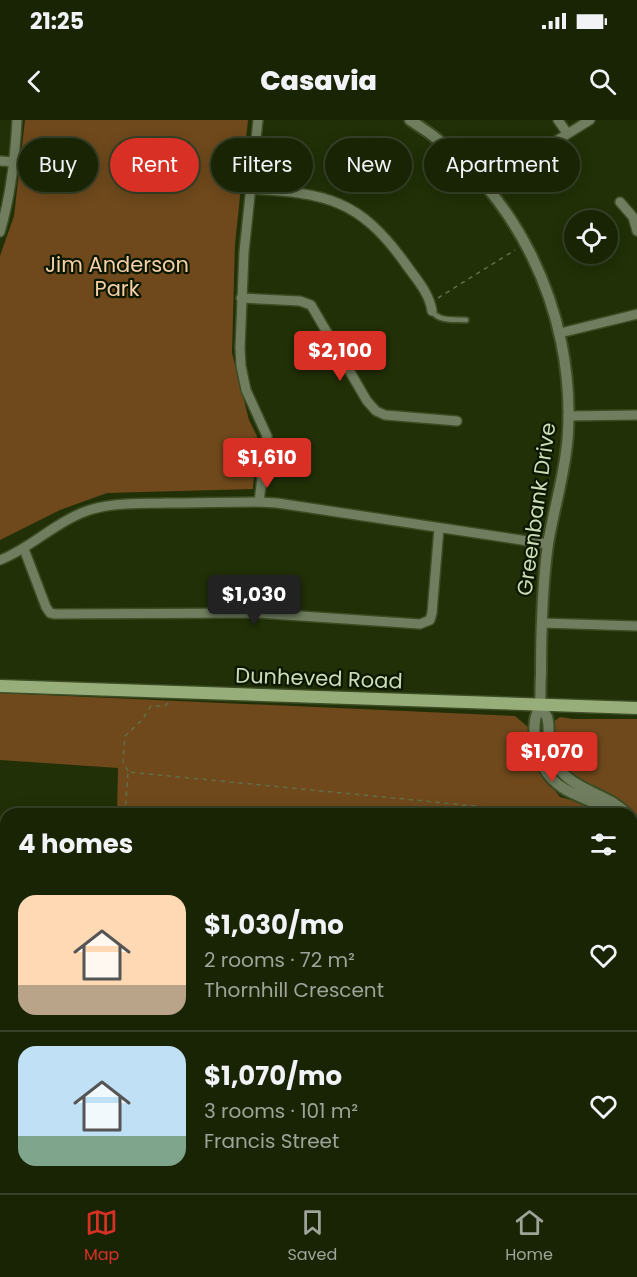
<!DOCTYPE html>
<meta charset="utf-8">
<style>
body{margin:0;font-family:Poppins,sans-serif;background:#263013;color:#f1f3f6;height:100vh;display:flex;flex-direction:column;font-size:22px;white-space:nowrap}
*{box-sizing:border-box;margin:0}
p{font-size:20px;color:#9fa49a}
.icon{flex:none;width:33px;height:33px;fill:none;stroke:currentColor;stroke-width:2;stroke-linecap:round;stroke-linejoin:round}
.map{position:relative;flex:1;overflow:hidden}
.details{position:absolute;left:0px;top:688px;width:638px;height:386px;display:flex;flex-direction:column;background:#192405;border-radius:18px 18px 0 0;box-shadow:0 3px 15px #0003,0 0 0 2px #374127}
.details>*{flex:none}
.guide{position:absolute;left:18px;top:18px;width:602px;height:54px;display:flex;gap:12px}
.buttons{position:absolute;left:564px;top:90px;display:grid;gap:12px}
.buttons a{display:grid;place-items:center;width:54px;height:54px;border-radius:50%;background:#192405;box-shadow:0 3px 15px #0003,0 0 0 2px #374127;font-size:30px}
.price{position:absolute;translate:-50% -51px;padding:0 14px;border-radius:6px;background:#d93025;color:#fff;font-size:20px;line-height:39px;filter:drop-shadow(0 2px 3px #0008)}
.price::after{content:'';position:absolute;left:50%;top:36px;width:18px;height:14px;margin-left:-9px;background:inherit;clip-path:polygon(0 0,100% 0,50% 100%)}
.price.active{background:#222;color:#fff}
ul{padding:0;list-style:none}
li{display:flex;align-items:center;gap:18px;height:150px;padding:0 18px}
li+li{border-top:2px solid #374127}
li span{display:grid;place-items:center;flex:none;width:168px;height:120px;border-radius:18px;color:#555}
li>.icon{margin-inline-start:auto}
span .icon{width:72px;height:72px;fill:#fffc;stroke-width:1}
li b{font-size:26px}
h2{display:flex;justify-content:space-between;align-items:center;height:72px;padding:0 18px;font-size:26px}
.tag{padding:0 21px;border-radius:27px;background:#192405;box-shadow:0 3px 15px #0003,0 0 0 2px #374127;font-size:21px;line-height:54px}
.tag.active{background:#d93025;color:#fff}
.status{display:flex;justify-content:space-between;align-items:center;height:42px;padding:0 30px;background:#192405;direction:ltr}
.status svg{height:16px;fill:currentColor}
header{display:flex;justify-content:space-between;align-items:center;height:78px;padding:0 18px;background:#192405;font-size:27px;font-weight:800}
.menu{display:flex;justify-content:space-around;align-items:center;height:84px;border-top:2px solid #374127;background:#192405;font-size:16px;color:#9fa49a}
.menu a{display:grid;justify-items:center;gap:3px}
.menu .active{color:#d93025}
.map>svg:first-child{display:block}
.green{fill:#6f491c}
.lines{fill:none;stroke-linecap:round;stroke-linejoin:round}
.service-casing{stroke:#3c4c23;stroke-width:8}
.minor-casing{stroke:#3c4c23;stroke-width:12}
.tertiary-casing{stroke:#3c4c23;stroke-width:14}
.secondary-casing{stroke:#3c4c23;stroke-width:15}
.path{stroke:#5f6f47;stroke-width:1.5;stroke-dasharray:4.5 4.5;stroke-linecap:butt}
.service{stroke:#707e5f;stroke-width:4.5}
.minor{stroke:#707e5f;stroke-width:9}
.tertiary{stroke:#707e5f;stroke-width:10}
.secondary{stroke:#97ae7b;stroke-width:12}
.labels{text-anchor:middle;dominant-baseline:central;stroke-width:4.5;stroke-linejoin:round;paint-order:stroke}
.park-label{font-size:21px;fill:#f5cea4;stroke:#0c1700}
.street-label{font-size:21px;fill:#cbddb7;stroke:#0c1700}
</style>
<div class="status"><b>21:25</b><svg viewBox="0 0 49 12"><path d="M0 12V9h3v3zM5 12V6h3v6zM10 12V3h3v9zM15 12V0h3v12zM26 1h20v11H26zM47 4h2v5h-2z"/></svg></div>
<header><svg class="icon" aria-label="back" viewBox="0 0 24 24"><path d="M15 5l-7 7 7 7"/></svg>Casavia<svg class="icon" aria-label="search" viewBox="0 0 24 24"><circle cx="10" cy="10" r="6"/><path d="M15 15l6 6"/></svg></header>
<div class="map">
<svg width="637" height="1073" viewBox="0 0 637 1073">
<rect width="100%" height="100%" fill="#213007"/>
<g class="green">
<polygon points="25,0 248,0 235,124 232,233 249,300 257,316 253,369 107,373 60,390 0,420 0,136 14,96"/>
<polygon points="0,573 515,596 528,607 539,651 560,677 589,685 608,694 117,694 118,648 0,640"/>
<polygon points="560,597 573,599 637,599 637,701 625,686 571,657 556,637 552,626 553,602"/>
</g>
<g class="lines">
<defs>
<path id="service" d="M432,191C439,202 454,199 466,200"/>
<g id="minor">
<polyline points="258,0 244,132 240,228 241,246 246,270 267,316 259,382"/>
<polyline points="558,0 567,13"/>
<polyline points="0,41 15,42"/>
<polyline points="485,65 590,0"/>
<path d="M250,69C326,73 359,79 405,143C416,159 429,172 432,191"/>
<polyline points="620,82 633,97 637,111"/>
<path d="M0,112C11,75 15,39 17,0"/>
<polyline points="241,178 300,181 311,185 367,281 376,291 385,295 457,301"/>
<polyline points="560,213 637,194"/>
<polyline points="568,296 637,295"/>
<polyline points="24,429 46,487 50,493 55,494 256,493 420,504 430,500 432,493 439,408"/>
<path d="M0,440C31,428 54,403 84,392C110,382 139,384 166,383C197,383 228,382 259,382L277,383L548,424"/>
<polyline points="542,503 637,506"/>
<polyline points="0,783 6,783"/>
<polyline points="0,899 6,899"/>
<polyline points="305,1073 305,1068"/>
<polyline points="411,1073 411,1068"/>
<polyline points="518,1073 518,1068"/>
</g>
<g id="tertiary">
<path d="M410,0C515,65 575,190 568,313C566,351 554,387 548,424C542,467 541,512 541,555C540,564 541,574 540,583C539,589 536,594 535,600C533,616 536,635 544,648C559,676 592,677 615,694"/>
<path d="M540,585C542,589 545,593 547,597C552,613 543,623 555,643C574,673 605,671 627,694"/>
<polyline points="632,700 637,708"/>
<polyline points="632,716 637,725"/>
<polyline points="636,907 637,883"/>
<polyline points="632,1064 635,928"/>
</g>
<polyline id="secondary" points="0,566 637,588"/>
</defs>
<use href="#service" class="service-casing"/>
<use href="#minor" class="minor-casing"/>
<use href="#tertiary" class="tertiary-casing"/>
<use href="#secondary" class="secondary-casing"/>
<g class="path">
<polyline points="438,178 515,130"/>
<polyline points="128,651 123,642 125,616 142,600 151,586 165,586 168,583"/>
<polyline points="125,694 128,652 557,694"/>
</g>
<use href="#service" class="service"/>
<use href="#minor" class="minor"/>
<use href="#tertiary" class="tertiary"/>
<use href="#secondary" class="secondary"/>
</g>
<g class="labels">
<g class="park-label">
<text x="117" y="144">Jim Anderson<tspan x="117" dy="24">Park</tspan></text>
</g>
<g class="street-label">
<text transform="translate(536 389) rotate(-82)">Greenbank Drive</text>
<text transform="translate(319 558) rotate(2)">Dunheved Road</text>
</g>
</g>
</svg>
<div class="buttons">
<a><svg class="icon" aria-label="locate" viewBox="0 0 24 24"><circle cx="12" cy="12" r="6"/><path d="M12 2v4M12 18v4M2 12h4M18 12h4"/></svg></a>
</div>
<b class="price" style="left:340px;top:262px">$2,100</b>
<b class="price" style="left:267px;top:369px">$1,610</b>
<b class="price active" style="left:254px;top:506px">$1,030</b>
<b class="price" style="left:552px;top:663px">$1,070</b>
<div class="guide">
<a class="tag">Buy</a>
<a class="tag active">Rent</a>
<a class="tag">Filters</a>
<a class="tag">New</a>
<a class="tag">Apartment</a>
</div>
<section class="details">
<h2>4 homes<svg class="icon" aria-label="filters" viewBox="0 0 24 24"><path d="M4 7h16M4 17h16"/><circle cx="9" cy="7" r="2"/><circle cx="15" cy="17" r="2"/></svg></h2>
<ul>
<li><span style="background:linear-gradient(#ffd9b3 75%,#b9a48a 0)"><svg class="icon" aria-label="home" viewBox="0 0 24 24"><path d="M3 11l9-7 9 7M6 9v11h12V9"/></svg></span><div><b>$1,030/mo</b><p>2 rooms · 72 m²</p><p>Thornhill Crescent</p></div><svg class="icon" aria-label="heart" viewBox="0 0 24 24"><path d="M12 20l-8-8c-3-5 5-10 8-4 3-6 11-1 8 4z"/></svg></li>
<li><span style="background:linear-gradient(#bfe0f5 75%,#7fa58c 0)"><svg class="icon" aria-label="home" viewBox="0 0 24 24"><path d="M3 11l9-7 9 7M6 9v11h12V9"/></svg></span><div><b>$1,070/mo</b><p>3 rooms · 101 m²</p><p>Francis Street</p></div><svg class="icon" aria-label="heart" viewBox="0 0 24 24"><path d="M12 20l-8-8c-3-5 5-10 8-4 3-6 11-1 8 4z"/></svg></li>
</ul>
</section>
</div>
<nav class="menu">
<a class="active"><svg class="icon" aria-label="map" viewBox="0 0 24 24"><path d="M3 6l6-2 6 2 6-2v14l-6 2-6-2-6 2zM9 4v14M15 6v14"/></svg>Map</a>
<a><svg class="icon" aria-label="saved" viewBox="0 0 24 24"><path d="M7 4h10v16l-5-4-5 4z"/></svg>Saved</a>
<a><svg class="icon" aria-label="home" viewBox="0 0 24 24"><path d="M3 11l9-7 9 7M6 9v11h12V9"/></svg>Home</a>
</nav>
